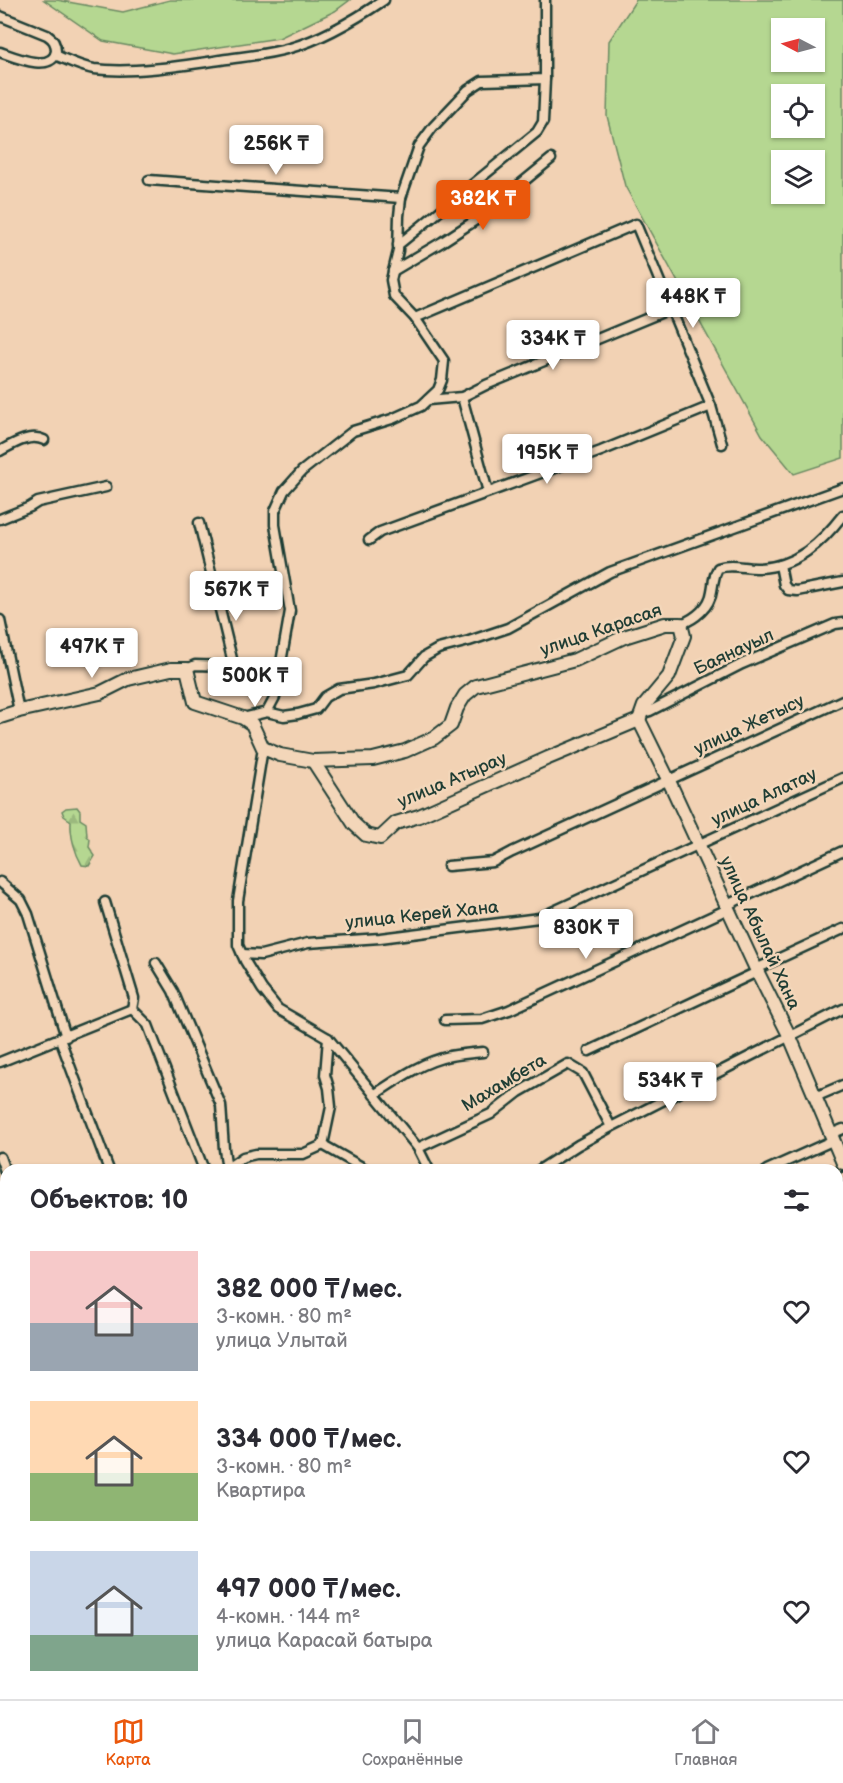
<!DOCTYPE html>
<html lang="ru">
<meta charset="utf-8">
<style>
body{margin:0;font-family:"Balsamiq Sans",sans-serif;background:#f2f2f3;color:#2b2b33;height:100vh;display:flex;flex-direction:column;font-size:22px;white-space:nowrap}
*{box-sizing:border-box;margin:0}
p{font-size:20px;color:#7c7c81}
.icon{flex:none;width:33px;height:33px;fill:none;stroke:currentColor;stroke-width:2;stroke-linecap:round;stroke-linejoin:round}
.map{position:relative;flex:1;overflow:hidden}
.sheet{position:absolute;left:0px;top:1164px;width:843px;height:536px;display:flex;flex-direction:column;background:#fff;border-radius:18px 18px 0 0;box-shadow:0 2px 4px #0004}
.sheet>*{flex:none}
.needle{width:39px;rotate:276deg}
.buttons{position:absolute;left:771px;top:18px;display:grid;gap:12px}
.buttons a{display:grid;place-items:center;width:54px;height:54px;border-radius:0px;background:#fff;box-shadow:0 2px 4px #0004;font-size:30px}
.price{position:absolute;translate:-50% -51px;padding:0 14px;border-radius:6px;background:#fff;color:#222;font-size:20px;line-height:39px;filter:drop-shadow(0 2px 3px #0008)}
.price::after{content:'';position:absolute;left:50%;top:36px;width:18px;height:14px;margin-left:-9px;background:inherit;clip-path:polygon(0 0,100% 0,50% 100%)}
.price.active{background:#ea580c;color:#fff}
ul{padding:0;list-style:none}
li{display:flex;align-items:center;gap:18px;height:150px;padding:0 30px}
li span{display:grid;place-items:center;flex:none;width:168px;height:120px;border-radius:0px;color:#555}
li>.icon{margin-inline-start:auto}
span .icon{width:72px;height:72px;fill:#fffc;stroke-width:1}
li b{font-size:26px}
h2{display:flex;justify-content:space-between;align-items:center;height:72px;padding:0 30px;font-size:26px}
.tabs{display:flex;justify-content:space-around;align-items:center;height:84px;border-top:2px solid #e1e1e2;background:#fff;font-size:16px;color:#7c7c81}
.tabs a{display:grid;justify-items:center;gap:3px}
.tabs .active{color:#ea580c}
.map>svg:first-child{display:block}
.green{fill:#b5d791;stroke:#6a8a62;stroke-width:1.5;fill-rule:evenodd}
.forest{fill:url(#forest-firs);stroke:#6a8a62;stroke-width:1.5}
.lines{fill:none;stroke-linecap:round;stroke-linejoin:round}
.street-casing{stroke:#1f3d34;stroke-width:13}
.secondary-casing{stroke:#1f3d34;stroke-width:16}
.street{stroke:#f3d6b9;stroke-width:8}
.secondary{stroke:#f3d6b9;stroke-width:12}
.labels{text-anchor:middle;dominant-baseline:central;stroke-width:5;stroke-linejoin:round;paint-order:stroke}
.street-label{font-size:18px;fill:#1f3d34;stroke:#f3d6b9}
</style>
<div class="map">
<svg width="843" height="1699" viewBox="0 0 843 1699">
<defs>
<pattern id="forest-firs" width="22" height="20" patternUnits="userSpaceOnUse" patternTransform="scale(1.5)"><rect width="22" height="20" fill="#b5d791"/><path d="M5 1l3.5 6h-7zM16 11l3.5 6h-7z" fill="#9bb97e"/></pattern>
</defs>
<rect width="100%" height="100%" fill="#f2d2b4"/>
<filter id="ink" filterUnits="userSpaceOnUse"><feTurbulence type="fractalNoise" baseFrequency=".0167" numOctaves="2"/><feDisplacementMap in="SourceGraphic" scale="12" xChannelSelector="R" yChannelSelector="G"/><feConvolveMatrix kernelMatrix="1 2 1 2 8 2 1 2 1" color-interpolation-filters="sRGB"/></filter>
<g filter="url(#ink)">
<g class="green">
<polygon points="44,0 57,0 123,12 170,0 350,0 335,11 279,38 173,54 103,41"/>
<path d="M636,0H843V458L794,474L762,435L625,186L607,116L609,41ZM814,28V62H782V28ZM814,94V128H782V94ZM782,160H814V194H782Z"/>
</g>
<path class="forest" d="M77,807L80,811V819L86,823L87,836L90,839L89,847L95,856L89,866L82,865C75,853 70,836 71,821L64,816L62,811L66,808Z"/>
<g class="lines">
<defs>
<g id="street">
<path d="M0,16L47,35C53,39 56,43 56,51C53,74 12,56 0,52"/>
<path d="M55,55C67,60 81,67 94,69C134,74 186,65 227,59C248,56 270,54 290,48C323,39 356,19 384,0"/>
<polyline points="149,180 401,198"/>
<polyline points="398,245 537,132 543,122 545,79"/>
<polyline points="393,271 442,242 479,218 551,159"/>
<polyline points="415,318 636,224 711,406 722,444"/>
<polyline points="462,397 488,492"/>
<polyline points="428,400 462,397 486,385 670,309"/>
<path d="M0,451C13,444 30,433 44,440"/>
<polyline points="0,519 30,507 38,502 106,487"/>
<polyline points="369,540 380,532 601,451 711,406"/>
<polyline points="780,565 784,585 788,590 797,591 843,582"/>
<polyline points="0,620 19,711"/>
<path d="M681,624C695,619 710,607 712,591C714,581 713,577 718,568C733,563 745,569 759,568C796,567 822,542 843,515"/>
<polyline points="187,669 195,665 228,666 233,663 199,523"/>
<polyline points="267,712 284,716 298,714 316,709 325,697 339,689 374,684 408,675 424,657 438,649 469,641 508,628 610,572 843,488"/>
<polyline points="640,714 650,711 742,664 835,624 843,623"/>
<polyline points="243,718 267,712 275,697 290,611 275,525 275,511 284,491 302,471 353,431 392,419 421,406 438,390 442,380 444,361 415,318 394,296 391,280 398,251 399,216 401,198 419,146 433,127 468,90 482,81 545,79 545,0"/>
<polyline points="263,748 238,901 238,945 245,961 262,989 278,1009 328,1038 418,1148 429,1170"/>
<polyline points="448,866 493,862 512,852 843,700"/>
<polyline points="0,882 21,900 28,914 66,1037"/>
<polyline points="105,902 134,998 132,1009"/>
<polyline points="727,905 843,851"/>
<polyline points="242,954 261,955 308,943 380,938 539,918 843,778"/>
<polyline points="156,963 173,991 221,1105 224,1149 227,1170"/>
<polyline points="756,969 843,929"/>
<polyline points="445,1020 482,1019 509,1010 728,909"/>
<polyline points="328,1038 325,1075 329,1088 331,1107 323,1145 367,1170"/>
<polyline points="60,1039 109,1170"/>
<polyline points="589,1051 757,972"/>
<polyline points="0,1062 132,1009 148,1025 204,1170"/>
<path d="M374,1095C398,1079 421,1062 450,1056C461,1054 472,1053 483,1052"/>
<polyline points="815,1097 843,1085"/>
<polyline points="831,1134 843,1129"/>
<polyline points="418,1148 491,1114 519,1092 568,1064 583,1073 611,1127"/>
<polyline points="0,1157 6,1174"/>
<polyline points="227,1168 243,1157 256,1154 303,1154 323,1145"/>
<polyline points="539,1170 578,1145 611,1127 843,1009"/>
<polyline points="767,1170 834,1140"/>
<polyline points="837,1180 843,1177"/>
<polyline points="837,1260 843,1257"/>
<polyline points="837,1340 843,1338"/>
<polyline points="837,1451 843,1451"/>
<polyline points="0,1469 6,1468"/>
<polyline points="837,1522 843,1522"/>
<polyline points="0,1602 6,1600"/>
<polyline points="837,1603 843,1604"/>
<polyline points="289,1694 290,1699"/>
<polyline points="332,1694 334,1699"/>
<polyline points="568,1694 571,1699"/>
<polyline points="213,1699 228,1694"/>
<polyline points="699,1699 700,1694"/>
<polyline points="771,1699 772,1694"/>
</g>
<g id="secondary">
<polyline points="0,717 19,711 100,693 128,679 171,669 187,669 195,702 243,718 252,724 263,748 280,755 313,761 373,759 405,751 434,738 451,725 457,708 465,695 476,686 575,660 624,637 665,624 681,624 684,636 669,676 644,706 639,720"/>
<polyline points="639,720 669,781 756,969 790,1037 843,1163"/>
<polyline points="313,761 354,824 366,835 380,838 396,823 419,816 548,758 639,720"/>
</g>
</defs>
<use href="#street" class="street-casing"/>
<use href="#secondary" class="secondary-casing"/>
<use href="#street" class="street"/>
<use href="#secondary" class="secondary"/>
</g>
</g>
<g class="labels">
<g class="street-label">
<text transform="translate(601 630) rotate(-19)">улица Карасая</text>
<text transform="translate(734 652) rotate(-25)">Баянауыл</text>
<text transform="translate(749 725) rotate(-25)">улица Жетысу</text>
<text transform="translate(452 780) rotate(-23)">улица Атырау</text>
<text transform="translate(764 797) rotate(-25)">улица Алатау</text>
<text transform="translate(422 915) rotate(-6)">улица Керей Хана</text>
<text transform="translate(760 933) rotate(65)">улица Абылай Хана</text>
<text transform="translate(504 1083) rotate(-31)">Махамбета</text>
</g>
</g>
</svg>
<div class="buttons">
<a><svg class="needle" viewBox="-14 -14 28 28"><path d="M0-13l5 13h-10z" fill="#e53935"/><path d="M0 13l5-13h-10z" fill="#7c7c81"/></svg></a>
<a><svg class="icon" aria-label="locate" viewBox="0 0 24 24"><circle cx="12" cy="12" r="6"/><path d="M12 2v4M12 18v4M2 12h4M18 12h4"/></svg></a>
<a><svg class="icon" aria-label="layers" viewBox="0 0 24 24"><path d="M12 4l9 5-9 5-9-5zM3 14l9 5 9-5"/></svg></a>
</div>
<b class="price" style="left:276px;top:176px">256K ₸</b>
<b class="price active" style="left:483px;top:231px">382K ₸</b>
<b class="price" style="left:693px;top:329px">448K ₸</b>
<b class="price" style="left:553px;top:371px">334K ₸</b>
<b class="price" style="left:547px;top:485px">195K ₸</b>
<b class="price" style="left:236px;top:622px">567K ₸</b>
<b class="price" style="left:92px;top:679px">497K ₸</b>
<b class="price" style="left:255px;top:708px">500K ₸</b>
<b class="price" style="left:586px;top:960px">830K ₸</b>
<b class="price" style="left:670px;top:1113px">534K ₸</b>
<section class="sheet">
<h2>Объектов: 10<svg class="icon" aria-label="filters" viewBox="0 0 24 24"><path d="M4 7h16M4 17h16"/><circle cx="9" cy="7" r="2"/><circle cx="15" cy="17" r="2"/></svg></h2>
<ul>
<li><span style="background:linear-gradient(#f6c9c9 60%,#9aa5b1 0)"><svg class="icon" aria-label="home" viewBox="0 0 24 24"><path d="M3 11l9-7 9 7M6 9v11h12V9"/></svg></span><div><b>382 000 ₸/мес.</b><p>3-комн. · 80 m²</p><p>улица Улытай</p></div><svg class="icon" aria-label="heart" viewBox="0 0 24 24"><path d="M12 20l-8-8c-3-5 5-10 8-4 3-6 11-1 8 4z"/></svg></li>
<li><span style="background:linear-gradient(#ffd9b3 60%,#8fb573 0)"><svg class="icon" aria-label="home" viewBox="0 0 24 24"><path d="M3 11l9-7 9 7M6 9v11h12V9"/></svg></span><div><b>334 000 ₸/мес.</b><p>3-комн. · 80 m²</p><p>Квартира</p></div><svg class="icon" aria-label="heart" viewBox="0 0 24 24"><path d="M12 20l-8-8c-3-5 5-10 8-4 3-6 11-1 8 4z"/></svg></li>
<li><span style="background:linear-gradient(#c9d6e8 70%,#7fa58c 0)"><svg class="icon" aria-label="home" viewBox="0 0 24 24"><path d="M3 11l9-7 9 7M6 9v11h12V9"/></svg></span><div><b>497 000 ₸/мес.</b><p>4-комн. · 144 m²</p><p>улица Карасай батыра</p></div><svg class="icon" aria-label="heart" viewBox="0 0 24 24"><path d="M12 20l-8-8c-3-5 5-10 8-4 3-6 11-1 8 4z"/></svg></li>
</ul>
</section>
</div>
<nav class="tabs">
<a class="active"><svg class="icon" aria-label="map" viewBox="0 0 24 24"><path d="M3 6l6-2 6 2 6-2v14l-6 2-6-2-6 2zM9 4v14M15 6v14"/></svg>Карта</a>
<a><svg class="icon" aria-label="saved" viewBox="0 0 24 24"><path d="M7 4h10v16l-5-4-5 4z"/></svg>Сохранённые</a>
<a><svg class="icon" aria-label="home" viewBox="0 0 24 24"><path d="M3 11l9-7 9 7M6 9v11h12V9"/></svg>Главная</a>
</nav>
